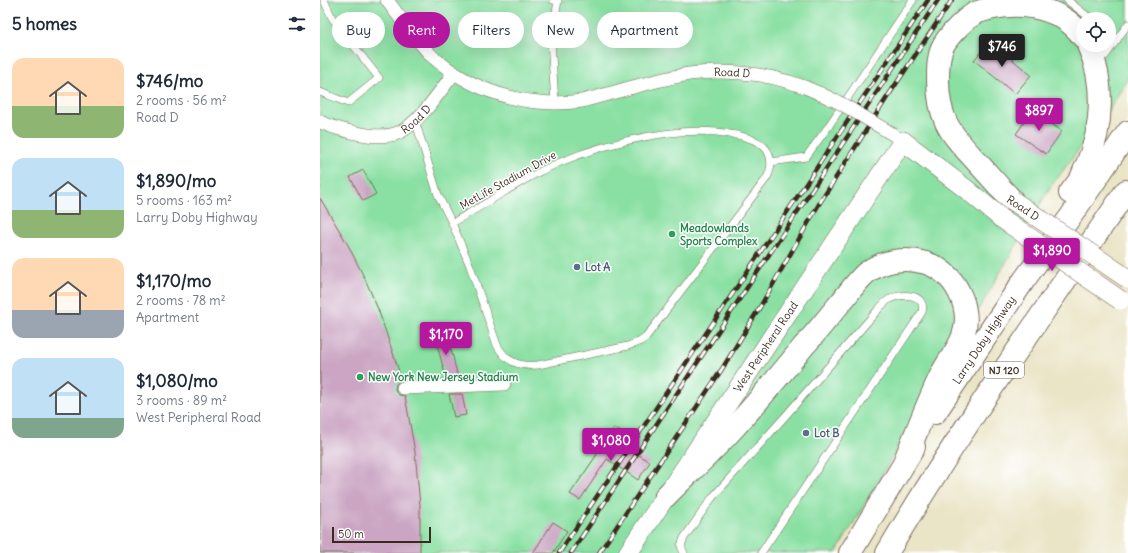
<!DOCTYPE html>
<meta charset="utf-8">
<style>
body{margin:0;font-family:Delius,sans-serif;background:#f2f2f3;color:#1f2937;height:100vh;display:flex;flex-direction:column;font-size:15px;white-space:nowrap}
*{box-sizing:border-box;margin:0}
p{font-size:13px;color:#747a83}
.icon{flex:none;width:22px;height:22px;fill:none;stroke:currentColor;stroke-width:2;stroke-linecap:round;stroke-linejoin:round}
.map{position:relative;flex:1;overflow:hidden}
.sheet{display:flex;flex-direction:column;background:#fff;width:320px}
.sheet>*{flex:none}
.top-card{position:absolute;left:12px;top:12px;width:380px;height:36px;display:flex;gap:8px}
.tools{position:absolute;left:756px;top:12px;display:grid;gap:8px}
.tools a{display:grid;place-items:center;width:40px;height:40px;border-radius:50%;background:#fff;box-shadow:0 4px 16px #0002;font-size:20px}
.scale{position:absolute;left:12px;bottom:10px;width:99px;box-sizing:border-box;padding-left:4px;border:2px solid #3b2a1e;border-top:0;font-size:11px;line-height:14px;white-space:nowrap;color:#3b2a1e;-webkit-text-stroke:3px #fff;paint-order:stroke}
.price{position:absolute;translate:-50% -34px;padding:0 9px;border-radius:4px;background:#b5179e;color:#fff;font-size:13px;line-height:26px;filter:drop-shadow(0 1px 2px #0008)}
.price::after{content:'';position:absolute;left:50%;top:24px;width:12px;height:9px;margin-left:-6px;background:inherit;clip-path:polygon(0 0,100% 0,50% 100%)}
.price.current{background:#222;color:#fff}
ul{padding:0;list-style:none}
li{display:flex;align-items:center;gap:12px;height:100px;padding:0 12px}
li span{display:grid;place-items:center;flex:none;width:112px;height:80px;border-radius:12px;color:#555}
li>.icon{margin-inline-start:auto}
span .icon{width:48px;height:48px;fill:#fffc;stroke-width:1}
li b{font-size:17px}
h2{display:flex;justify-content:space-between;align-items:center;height:48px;padding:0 12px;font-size:17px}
.tag{padding:0 14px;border-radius:18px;background:#fff;box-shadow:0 4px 16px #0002;font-size:14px;line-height:36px}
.tag.current{background:#b5179e;color:#fff}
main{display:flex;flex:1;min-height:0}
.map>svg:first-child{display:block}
.green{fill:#8ae0a3;stroke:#628560;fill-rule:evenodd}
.building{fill:#cba5c3}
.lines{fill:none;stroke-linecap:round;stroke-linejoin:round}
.lane-casing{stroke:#796b59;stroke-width:8}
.street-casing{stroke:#796b59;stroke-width:14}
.secondary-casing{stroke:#796b59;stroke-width:20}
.highway-casing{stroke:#796b59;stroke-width:24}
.lane{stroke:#fff;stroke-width:7}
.street{stroke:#fff;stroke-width:13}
.secondary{stroke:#fff;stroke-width:19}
.highway{stroke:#fff;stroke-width:22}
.rail-casing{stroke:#3b2a1e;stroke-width:4.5}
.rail{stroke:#fff;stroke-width:3;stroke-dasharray:9;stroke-linecap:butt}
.street-bridge-casing{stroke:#796b59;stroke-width:14;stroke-linecap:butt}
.secondary-bridge-casing{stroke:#796b59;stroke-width:20;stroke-linecap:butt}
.street-bridge{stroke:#fff;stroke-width:13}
.secondary-bridge{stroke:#fff;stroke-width:19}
.leisure-dot{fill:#2e9e5b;stroke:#fff;stroke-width:1.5}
.service-dot{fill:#5c6f8a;stroke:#fff;stroke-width:1.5}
.labels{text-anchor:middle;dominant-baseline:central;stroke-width:3;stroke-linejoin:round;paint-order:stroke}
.shield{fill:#fff;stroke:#766a62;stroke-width:1}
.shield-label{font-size:10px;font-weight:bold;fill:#3b2a1e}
.street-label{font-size:11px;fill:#3b2a1e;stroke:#fff}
.leisure-label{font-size:11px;font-weight:bold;fill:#27864d;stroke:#fff;text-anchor:start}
.service-label{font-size:11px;font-weight:bold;fill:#4e5e75;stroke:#fff;text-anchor:start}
</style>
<main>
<section class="sheet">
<h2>5 homes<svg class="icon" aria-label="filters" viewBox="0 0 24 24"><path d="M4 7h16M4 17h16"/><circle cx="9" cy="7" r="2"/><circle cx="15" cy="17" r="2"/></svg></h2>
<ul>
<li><span style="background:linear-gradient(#ffd9b3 60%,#8fb573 0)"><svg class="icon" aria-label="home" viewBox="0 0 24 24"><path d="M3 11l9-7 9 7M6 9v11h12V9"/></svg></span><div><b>$746/mo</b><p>2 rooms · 56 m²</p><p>Road D</p></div></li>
<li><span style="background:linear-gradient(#bfe0f5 65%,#8fb573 0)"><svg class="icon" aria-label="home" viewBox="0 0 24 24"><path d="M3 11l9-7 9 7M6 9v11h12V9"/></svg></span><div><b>$1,890/mo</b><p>5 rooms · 163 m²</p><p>Larry Doby Highway</p></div></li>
<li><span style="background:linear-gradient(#ffd9b3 65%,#9aa5b1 0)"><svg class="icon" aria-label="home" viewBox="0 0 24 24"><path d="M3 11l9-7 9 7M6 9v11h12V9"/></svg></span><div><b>$1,170/mo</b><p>2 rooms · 78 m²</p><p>Apartment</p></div></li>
<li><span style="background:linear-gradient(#bfe0f5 75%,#7fa58c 0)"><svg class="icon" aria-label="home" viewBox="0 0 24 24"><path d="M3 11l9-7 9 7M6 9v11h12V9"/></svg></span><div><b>$1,080/mo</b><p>3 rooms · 89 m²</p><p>West Peripheral Road</p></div></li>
</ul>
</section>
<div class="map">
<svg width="808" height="553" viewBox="0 0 808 553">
<rect width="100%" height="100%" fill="#fff"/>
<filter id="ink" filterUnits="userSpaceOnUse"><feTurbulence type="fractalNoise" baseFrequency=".025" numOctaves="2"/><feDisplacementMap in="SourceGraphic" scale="8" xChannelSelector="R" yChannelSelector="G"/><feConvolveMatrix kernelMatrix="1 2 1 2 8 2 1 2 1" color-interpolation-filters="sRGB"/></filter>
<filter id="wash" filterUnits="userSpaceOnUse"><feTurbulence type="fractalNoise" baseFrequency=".012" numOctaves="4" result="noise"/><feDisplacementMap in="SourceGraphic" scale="16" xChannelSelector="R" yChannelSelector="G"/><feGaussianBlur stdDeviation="0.9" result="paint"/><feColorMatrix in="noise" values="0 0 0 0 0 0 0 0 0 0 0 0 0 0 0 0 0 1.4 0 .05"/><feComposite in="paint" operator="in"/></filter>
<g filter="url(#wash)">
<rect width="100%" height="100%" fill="#ebe5c7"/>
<path class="green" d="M0,0H808V78L790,108L729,189L516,553H0ZM763,19H789V45H763Z"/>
<g id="blocks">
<g class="building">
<polygon points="670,41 711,75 695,94 654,60"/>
<polygon points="712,111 742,131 726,154 696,134"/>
<polygon points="43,170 56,194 43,201 30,177"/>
<polygon points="0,198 28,245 45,279 58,309 77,365 81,380 76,384 75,389 76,392 79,395 85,396 95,452 100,505 100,553 0,553"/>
<polygon points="126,333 132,353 138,378 126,378 115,337"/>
<polygon points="129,394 142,394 146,415 134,417"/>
<polygon points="294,428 304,434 298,442 330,462 318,480 287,459 260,500 250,494 278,453 275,451 277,448 276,447 283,436 284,437 287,433 289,435"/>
<polygon points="233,522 247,531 233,553 213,553"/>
</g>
</g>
</g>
<g filter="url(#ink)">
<use href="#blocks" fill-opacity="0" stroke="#796b59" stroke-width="1"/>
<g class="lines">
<defs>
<g id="lane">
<polyline points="233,0 238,1 231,40 235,104"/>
<polyline points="747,0 771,19"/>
<polyline points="789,33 797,40"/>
<polyline points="776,60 786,55 808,24"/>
<polyline points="0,92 28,103 59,78 12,18 4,0"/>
<path d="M95,120L118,195L132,223L150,266L177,345C186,362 199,367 218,365L308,346L321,341L326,337L446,179C453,168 453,153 441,144C429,136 411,134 397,132C344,127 269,147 221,171C191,187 162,206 132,223"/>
<polyline points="451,162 486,157 508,127 593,0"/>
<path d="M364,553L361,546L364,538L392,498L468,413L556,312C560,308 564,302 570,299C581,293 607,293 602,312L441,553"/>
</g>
<g id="street">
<path id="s1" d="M67,0C76,13 86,25 95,37C100,42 104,48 109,53C113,58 118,61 123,65C162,95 213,108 262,101C297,92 333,80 369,74C413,68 461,75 501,94"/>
<path id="s2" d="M0,122C19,130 61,142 80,132C99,123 121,90 134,73"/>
<polyline points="83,388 184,384"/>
</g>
<g id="secondary">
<polyline points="583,141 646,189 681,218"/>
<path id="s3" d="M308,553L583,141"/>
</g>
<g id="highway">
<path d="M750,193C754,188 758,183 761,178C763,174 765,168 767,164C783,127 785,82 768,45"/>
<path d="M692,200C680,188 669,175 657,162C646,150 633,137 626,122C620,109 618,94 618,80C618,69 618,58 622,48C625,40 633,32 639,26C644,21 649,17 655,13C692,0 739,3 763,37"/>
<path id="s4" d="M615,413L704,280L751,216L808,132"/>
<path d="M346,496C368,474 391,453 412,430C437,403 460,375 483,347C497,332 509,316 522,301C530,291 537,281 546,273C563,260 585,257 606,263C635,272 653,308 643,336C638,350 628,361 622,373C608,401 597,431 585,460"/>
<polyline points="530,553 594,447"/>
<path d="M567,553C641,428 725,311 806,191"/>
</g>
</defs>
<use href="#lane" class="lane-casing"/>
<use href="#street" class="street-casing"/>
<use href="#secondary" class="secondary-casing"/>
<use href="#highway" class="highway-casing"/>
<use href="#lane" class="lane"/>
<use href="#street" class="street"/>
<use href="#secondary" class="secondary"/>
<use href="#highway" class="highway"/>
<defs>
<g id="rail">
<path d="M239,553C362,369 486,185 608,0"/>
<polyline points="251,553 618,0"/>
<polyline points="279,553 402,369 440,307 499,204 566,99 632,0"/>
</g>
</defs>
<use href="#rail" class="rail-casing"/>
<use href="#rail" class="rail"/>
<defs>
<polyline id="street-bridge" points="501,94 522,104 574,135"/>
<g id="secondary-bridge">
<polyline points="692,200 808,279"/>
<polyline points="681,218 800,300"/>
</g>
</defs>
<use href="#street-bridge" class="street-bridge-casing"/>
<use href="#secondary-bridge" class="secondary-bridge-casing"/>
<use href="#street-bridge" class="street-bridge"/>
<use href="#secondary-bridge" class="secondary-bridge"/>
</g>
</g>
<g class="leisure-dot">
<circle cx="352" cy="234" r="4"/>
<circle cx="40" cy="377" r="4"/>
</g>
<g class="service-dot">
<circle cx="257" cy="267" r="4"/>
<circle cx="486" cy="433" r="4"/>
</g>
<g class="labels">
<rect class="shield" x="664" y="362" width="40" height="16" rx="3"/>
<g class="shield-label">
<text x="684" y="370">NJ 120</text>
</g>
<g class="street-label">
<text stroke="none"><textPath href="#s1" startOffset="387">Road D</textPath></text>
<text stroke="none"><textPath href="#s2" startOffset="103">Road D</textPath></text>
<text transform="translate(188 180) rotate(-29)">MetLife Stadium Drive</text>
<text transform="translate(703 208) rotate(33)">Road D</text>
<text stroke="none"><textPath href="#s4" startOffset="88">Larry Doby Highway</textPath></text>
<text stroke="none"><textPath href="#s3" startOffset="248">West Peripheral Road</textPath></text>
</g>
<g class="leisure-label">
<text x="360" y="228">Meadowlands<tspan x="360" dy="13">Sports Complex</tspan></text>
<text x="48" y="377">New York New Jersey Stadium</text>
</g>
<g class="service-label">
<text x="265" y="267">Lot A</text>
<text x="494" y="433">Lot B</text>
</g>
</g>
</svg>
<div class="tools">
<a><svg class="icon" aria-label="locate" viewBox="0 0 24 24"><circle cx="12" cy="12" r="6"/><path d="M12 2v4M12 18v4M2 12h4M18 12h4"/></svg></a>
</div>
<div class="scale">50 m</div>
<b class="price current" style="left:682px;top:68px">$746</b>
<b class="price" style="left:719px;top:132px">$897</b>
<b class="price" style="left:732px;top:272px">$1,890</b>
<b class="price" style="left:126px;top:356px">$1,170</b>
<b class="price" style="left:291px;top:462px">$1,080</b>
<div class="top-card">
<a class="tag">Buy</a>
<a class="tag current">Rent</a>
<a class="tag">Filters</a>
<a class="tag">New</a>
<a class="tag">Apartment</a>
</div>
</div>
</main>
